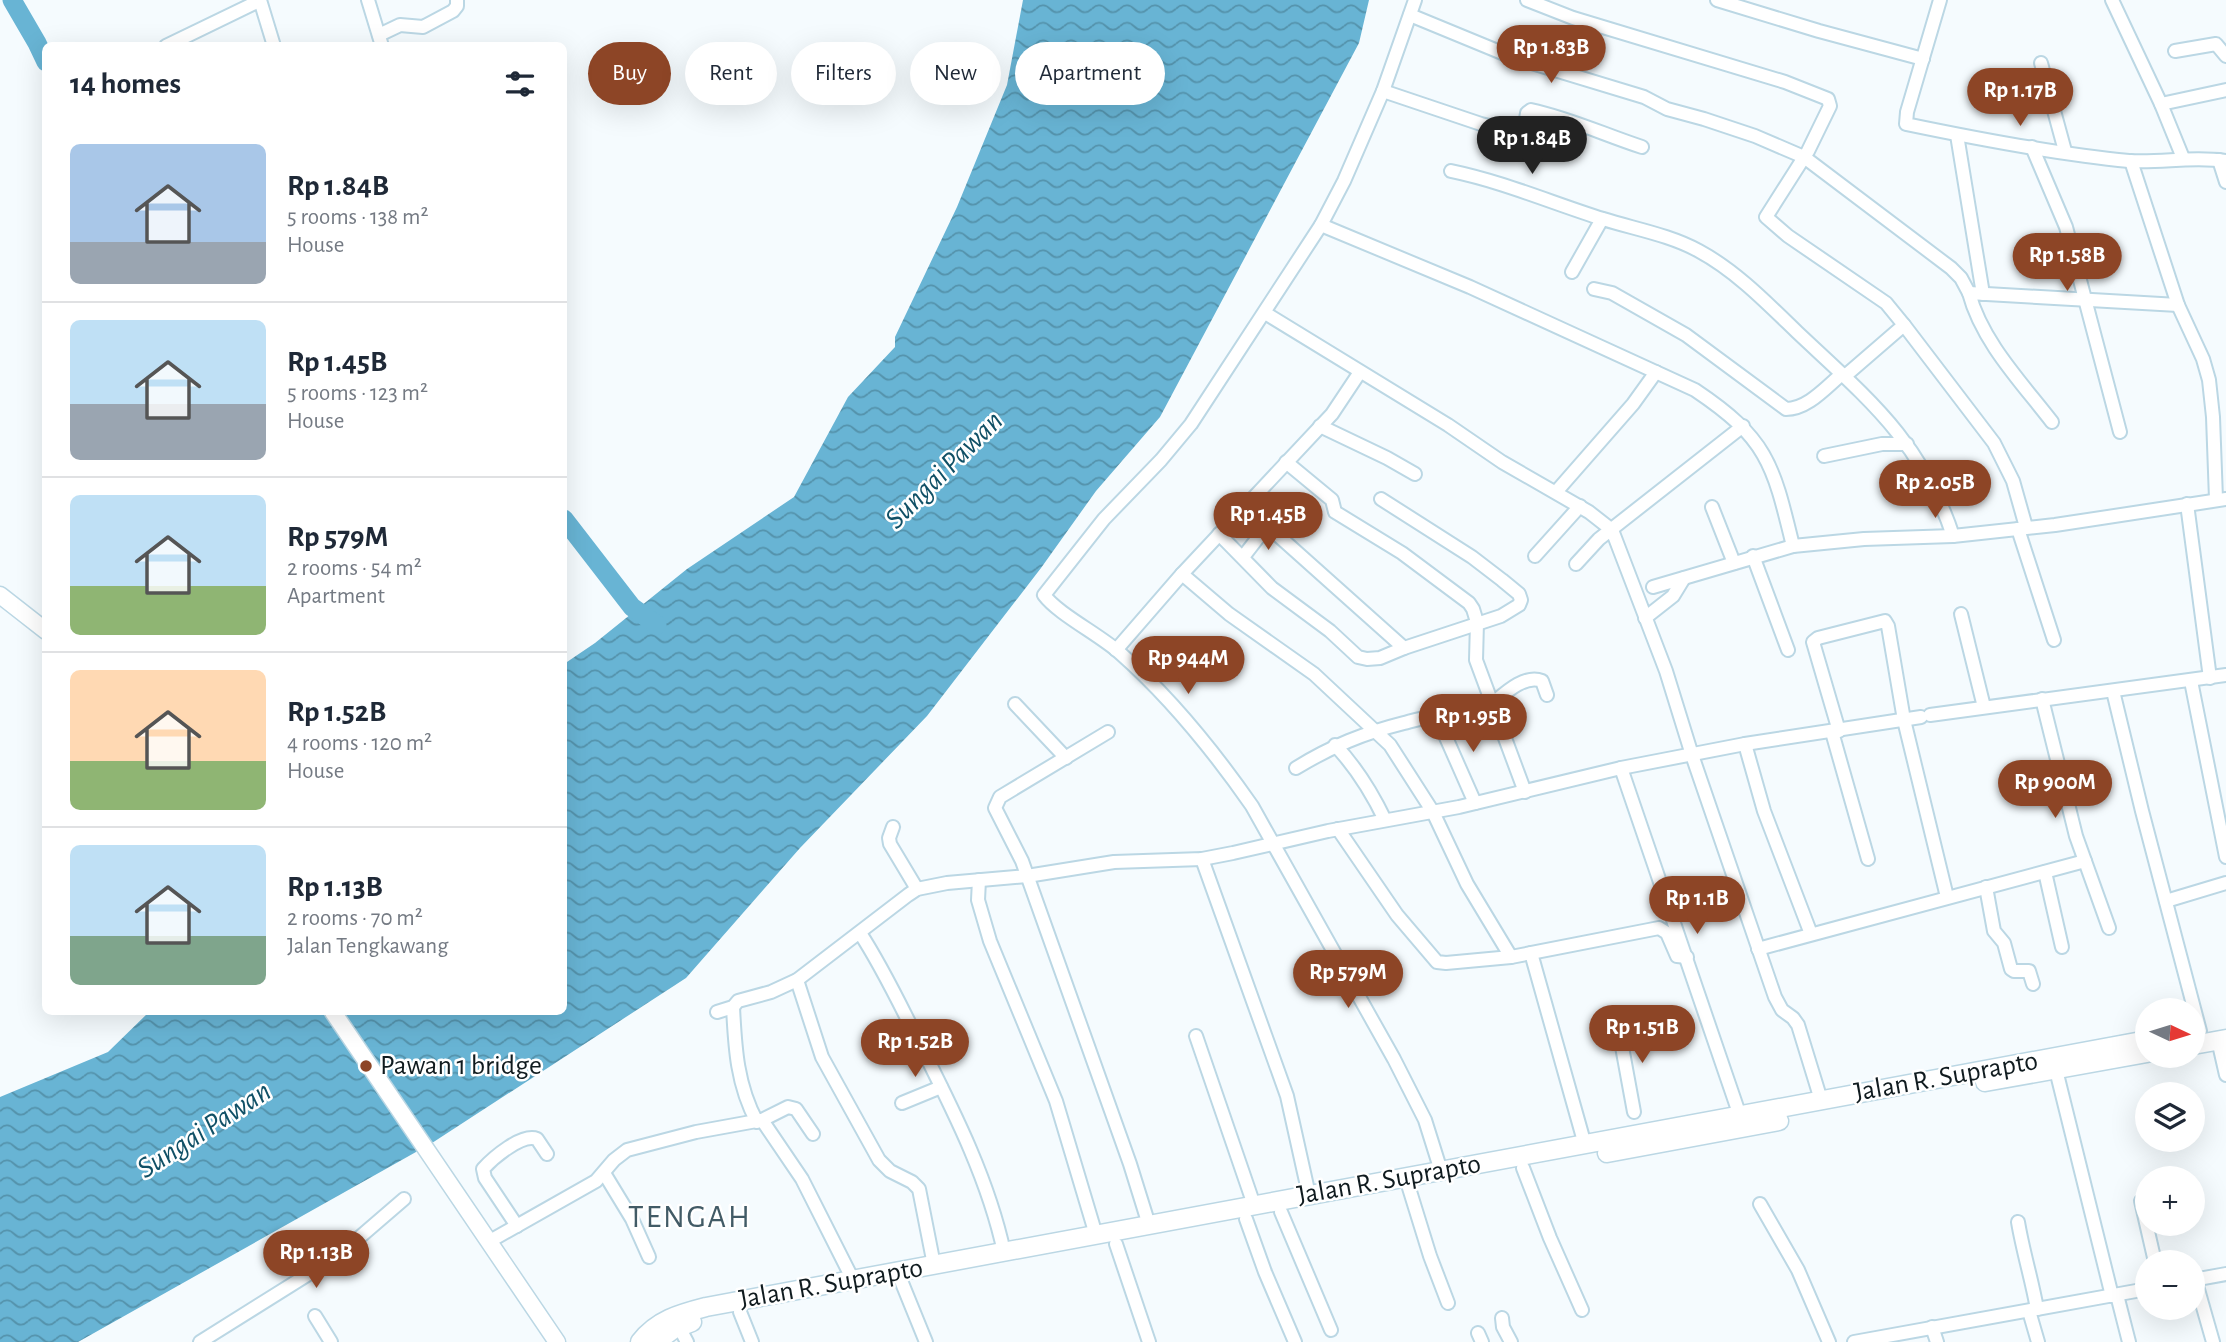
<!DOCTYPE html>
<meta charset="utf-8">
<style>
body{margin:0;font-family:"Alegreya Sans",sans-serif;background:#f2f2f3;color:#1f2937;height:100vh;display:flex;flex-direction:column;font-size:26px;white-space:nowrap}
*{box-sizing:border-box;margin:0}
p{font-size:23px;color:#747a83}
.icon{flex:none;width:38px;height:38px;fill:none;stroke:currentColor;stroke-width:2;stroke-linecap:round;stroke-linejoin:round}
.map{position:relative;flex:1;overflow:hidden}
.panel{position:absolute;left:42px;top:42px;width:525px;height:973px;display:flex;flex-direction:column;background:#fff;border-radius:10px;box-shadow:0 7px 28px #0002}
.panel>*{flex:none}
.guide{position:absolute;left:588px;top:42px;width:665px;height:63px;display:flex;gap:14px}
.needle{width:46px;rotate:94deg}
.controls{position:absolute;left:2135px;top:998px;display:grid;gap:14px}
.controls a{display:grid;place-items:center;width:70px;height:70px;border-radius:50%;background:#fff;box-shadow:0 7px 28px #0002;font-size:35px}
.price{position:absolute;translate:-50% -60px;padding:0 16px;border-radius:24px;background:#8d4526;color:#fff;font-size:23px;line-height:46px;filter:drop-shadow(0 2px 4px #0008)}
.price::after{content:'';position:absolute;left:50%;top:42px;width:21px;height:16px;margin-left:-10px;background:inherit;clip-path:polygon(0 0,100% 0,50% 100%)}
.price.active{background:#222;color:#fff}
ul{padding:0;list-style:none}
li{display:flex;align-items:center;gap:21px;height:175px;padding:0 28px}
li+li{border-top:2px solid #e0e1e3}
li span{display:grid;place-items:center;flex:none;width:196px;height:140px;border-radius:10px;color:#555}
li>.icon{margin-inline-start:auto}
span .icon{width:84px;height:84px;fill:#fffc;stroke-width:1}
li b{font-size:30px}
h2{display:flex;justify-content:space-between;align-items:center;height:84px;padding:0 28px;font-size:30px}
.pill{padding:0 24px;border-radius:32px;background:#fff;box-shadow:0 7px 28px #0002;font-size:24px;line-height:63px}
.pill.active{background:#8d4526;color:#fff}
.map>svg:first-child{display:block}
.water{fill:url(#water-waves)}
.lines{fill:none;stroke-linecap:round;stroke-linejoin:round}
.river{stroke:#68b4d4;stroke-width:19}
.minor-casing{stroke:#bbd7e4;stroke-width:16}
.major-casing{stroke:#bbd7e4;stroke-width:19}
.highway-casing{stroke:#bbd7e4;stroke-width:21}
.minor{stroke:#fff;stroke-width:12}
.major{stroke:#fff;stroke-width:16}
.highway{stroke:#fff;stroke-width:18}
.poi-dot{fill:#8d4526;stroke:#fff;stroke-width:2.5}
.labels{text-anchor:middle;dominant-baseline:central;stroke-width:5;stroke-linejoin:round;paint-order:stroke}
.poi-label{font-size:28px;fill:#101b1f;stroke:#fff;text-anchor:start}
.street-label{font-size:28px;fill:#101b1f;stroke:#fff}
.water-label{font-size:30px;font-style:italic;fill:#105066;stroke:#fff}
.quarter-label{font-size:32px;letter-spacing:2px;fill:#425b66;stroke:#fff}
</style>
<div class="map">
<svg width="2226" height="1342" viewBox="0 0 2226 1342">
<defs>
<pattern id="water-waves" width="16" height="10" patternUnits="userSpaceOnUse" patternTransform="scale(1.75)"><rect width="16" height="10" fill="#68b4d4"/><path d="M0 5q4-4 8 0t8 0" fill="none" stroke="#5492ab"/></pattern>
</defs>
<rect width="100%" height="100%" fill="#f5fbfe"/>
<polygon class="water" points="1023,0 1369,0 1359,43 1160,417 1096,491 1041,568 927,716 800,848 686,978 432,1143 78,1342 0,1342 0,1097 108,1052 149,1012 564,1012 564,664 595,643 687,569 794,497 848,397 895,347 895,337 957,207 1007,85"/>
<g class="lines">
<g class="river">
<polyline points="12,0 37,43 46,62"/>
<polyline points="564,519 632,607 657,625"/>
</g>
<defs>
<g id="minor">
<polyline points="260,0 274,46"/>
<polyline points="368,0 382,46"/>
<path d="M1415,0L1383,91L1344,181L1321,225L1191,424L1161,460L1104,519L1044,595C1058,614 1100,635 1120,653C1171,698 1213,750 1252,806L1394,1059L1425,1120L1441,1171"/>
<polyline points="1527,0 1573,18 1785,82 1828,99 1830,106 1808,151 1766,217 1788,236 1886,303 1904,325 1845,376"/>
<polyline points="1717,0 1819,31 1923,59"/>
<path d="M1940,0L1907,112L1906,124C1978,139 2055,154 2129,161C2162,163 2193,156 2226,161"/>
<polyline points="2112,0 2161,104 2183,158"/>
<polyline points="1410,15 1512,57 1644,97 1667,109 1704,119 1755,136 1804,157 1951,268 1961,278 1969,293"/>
<polyline points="379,35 400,25 423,27 453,11 457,6 457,0"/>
<polyline points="166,46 259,1"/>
<polyline points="2175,51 2216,44 2226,56"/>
<polyline points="2041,63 2065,151"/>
<path d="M1383,91L1481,124L1519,133L1524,131L1527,113L1531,110C1569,118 1605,135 1642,147"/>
<polyline points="2161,104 2226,90"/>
<polyline points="1957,135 1983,294"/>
<polyline points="2032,147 2066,227 2120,432"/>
<polyline points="2219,160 2226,182"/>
<polyline points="2131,161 2178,305 2203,359 2209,380 2213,417 2216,499"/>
<path d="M1451,171C1504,182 1552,203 1603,219C1635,229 1670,235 1699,251C1736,271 1767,303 1797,332C1866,397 1922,441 1953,536"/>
<path d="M1321,225L1470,287L1695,390C1768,439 1773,464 1793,546"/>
<polyline points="1572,272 1602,219"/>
<path d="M1594,289L1612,293L1686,335L1786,409C1808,409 1826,387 1842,374"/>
<polyline points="1265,313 1448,425 1502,462 1589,512 1612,530 1666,671 1692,755 1775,997 1782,1010 1793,1018 1798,1025 1821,1100"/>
<polyline points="1904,325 1994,443 2013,481 2026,527"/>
<path d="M2052,422C2022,383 1982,342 1969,293L2178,305"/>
<polyline points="1320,426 1387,458 1415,474"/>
<polyline points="1824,456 1882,444 1907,444"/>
<polyline points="1286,462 1332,500 1335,512 1402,553 1469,603 1473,609 1477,622 1476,660 1525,792"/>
<polyline points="1556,492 1633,404 1656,372"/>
<polyline points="2187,504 2210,678"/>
<polyline points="1245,506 1404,648 1501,616 1519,605 1521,600 1519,594 1502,580 1472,557 1381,499"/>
<polyline points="1712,507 1734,563"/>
<polyline points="2018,529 2054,640"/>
<polyline points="1219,534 1272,588 1330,631 1358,657 1367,659 1380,658 1404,648"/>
<polyline points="1535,556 1580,506"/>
<polyline points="1753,556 1788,650"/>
<polyline points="1243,557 1267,526"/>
<polyline points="1576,564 1599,539 1743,426"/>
<polyline points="1182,574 1229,614 1314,674 1390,745 1433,812 1467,884 1511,957 1659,928 1667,933 1677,956 1687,957"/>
<polyline points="1653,587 1793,546 1864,539 1953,536 2055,525 2226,499"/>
<polyline points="1961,614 1984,707"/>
<polyline points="1645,618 1673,596 1684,578"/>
<polyline points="1116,650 1182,574 1332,414 1360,372"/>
<polyline points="2191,681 2226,857"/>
<polyline points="2113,691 2142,811 2200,1031"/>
<polyline points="2042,699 2076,836 2109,928"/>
<polyline points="1015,704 1066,758"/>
<path d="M1492,704C1505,693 1525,674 1542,681L1547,695"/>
<polyline points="1930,715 2226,675"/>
<polyline points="1839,731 1813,642 1818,638 1885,621 1888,626 1904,720 1947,897"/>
<polyline points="1108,732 1000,797 995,808 1022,861 1130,1164 1149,1225"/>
<polyline points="1832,732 1868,859"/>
<polyline points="1745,744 1764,811 1811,934"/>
<path d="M1335,745C1356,767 1372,793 1385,820"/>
<path d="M1296,768C1332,746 1364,733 1404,723C1415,720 1426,716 1437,717L1475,803"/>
<polyline points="1621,768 1740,1116"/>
<polyline points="893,827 889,838 890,844 917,889"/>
<polyline points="1338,829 1397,915 1437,962 1446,963 1511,957"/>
<polyline points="1202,859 1287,1096 1309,1195"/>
<polyline points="2045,872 2062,947"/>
<polyline points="979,880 978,900 990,941 1056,1101 1096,1235"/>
<polyline points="1986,887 1994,931 2004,943 2011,969 2014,971 2029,971 2033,984"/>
<polyline points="2166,901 2226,883"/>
<path d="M860,933C883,968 900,1005 919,1042C953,1110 988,1178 1004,1252"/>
<polyline points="1758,949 2085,861"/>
<polyline points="1531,953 1585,1145"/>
<polyline points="797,980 822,1057 879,1160 890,1171 912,1182 919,1189 934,1265"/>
<path d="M733,1007C735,1048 737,1085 757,1122"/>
<polyline points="717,1012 733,1007 738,1001 771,992 797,980 908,895 917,889 947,883 1027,876 1114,862 1202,859 1233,853 1328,831 1459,807 1621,768 1745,744 1921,717"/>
<polyline points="1618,1025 1634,1112"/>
<polyline points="1196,1036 1254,1205"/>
<polyline points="2218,1040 2226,1075"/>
<polyline points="2056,1070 2112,1296"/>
<polyline points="902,1103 941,1087"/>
<polyline points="762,1120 802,1179 853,1280"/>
<polyline points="1523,1168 1550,1238 1582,1310"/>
<polyline points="604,1173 632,1219 649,1257"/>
<polyline points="1409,1188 1430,1256 1448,1303"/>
<polyline points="2141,1201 2155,1262"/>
<polyline points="1760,1204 1798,1270 1829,1342"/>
<polyline points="1281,1212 1331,1330"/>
<polyline points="1246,1219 1265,1272 1295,1342"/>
<path d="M2018,1222C2023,1252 2032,1280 2037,1309"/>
<path d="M517,1226L485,1178L483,1169C493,1158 522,1133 537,1139L547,1154"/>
<polyline points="490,1241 596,1181 614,1160 627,1150 696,1132 762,1120 788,1107 796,1109 813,1134"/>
<polyline points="1116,1244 1149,1342"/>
<polyline points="2195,1279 2213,1342"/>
<polyline points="2193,1280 2226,1274"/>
<polyline points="902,1283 926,1342"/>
<polyline points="2117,1295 2129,1342"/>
<polyline points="2029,1311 2038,1342"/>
<polyline points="740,1312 752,1342"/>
<polyline points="315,1316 331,1342"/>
<polyline points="1502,1318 1503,1327 1511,1342"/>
<polyline points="679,1327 687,1342"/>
<polyline points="1932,1327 1937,1342"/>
<polyline points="1478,1333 1482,1342"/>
<polyline points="200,1342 339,1255 404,1199"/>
<polyline points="1854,1342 2147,1289"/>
</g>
<g id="major">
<polyline points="0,595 46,631"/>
<polyline points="333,1012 557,1342"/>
</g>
<g id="highway">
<polyline points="2193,1045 2226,1039"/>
<polyline points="1985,1082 2147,1053"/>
<polyline points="1607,1153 1779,1121"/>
<path d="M640,1342C657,1320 679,1314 706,1307L2147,1040"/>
<polyline points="656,1342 674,1329 692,1322"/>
</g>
</defs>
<use href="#minor" class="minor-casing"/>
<use href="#major" class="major-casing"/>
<use href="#highway" class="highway-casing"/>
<use href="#minor" class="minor"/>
<use href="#major" class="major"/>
<use href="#highway" class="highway"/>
</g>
<circle class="poi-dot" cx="366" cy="1066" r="7"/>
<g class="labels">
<g class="poi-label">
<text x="380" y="1066">Pawan 1 bridge</text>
</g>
<g class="street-label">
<text transform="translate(1946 1077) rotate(-10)">Jalan R. Suprapto</text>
<text transform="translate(1389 1180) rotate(-10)">Jalan R. Suprapto</text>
<text transform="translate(831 1284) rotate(-10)">Jalan R. Suprapto</text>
</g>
<g class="water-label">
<text transform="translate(944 470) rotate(-45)">Sungai Pawan</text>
<text transform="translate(204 1130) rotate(-33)">Sungai Pawan</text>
</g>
<g class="quarter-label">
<text x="690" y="1217">TENGAH</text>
</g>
</g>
</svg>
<div class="controls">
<a><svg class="needle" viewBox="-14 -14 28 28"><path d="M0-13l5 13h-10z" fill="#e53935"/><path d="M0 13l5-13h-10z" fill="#747a83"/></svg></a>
<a><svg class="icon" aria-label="layers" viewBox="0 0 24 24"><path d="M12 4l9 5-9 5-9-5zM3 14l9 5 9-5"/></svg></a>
<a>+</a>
<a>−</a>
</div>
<b class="price" style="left:1551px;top:85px">Rp 1.83B</b>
<b class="price" style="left:2020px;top:128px">Rp 1.17B</b>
<b class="price active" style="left:1532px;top:176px">Rp 1.84B</b>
<b class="price" style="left:2067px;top:293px">Rp 1.58B</b>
<b class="price" style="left:1935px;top:520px">Rp 2.05B</b>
<b class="price" style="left:1268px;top:552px">Rp 1.45B</b>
<b class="price" style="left:1188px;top:696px">Rp 944M</b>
<b class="price" style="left:1473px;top:754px">Rp 1.95B</b>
<b class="price" style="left:2055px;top:820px">Rp 900M</b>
<b class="price" style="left:1697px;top:936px">Rp 1.1B</b>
<b class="price" style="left:1348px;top:1010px">Rp 579M</b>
<b class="price" style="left:1642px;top:1065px">Rp 1.51B</b>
<b class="price" style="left:915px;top:1079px">Rp 1.52B</b>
<b class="price" style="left:316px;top:1290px">Rp 1.13B</b>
<div class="guide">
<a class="pill active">Buy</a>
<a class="pill">Rent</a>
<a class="pill">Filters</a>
<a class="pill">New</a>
<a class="pill">Apartment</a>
</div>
<section class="panel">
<h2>14 homes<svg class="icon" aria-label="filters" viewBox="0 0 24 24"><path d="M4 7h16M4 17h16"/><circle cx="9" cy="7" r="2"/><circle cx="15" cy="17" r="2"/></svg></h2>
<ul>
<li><span style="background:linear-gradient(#a9c7e8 70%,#9aa5b1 0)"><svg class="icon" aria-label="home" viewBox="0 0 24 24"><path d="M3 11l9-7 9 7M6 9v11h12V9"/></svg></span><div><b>Rp 1.84B</b><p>5 rooms · 138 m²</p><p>House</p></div></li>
<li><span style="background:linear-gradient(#bfe0f5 60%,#9aa5b1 0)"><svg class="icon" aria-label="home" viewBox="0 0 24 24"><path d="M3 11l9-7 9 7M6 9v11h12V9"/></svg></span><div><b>Rp 1.45B</b><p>5 rooms · 123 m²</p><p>House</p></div></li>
<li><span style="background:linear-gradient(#bfe0f5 65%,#8fb573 0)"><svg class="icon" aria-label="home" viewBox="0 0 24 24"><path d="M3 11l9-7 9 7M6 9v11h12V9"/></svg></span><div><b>Rp 579M</b><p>2 rooms · 54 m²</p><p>Apartment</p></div></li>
<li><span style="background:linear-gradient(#ffd9b3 65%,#8fb573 0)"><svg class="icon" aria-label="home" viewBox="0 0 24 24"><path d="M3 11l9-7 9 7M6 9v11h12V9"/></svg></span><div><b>Rp 1.52B</b><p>4 rooms · 120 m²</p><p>House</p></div></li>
<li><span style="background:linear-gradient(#bfe0f5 65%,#7fa58c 0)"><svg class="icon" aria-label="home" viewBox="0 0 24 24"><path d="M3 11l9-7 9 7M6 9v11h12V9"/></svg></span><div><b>Rp 1.13B</b><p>2 rooms · 70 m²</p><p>Jalan Tengkawang</p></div></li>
</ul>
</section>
</div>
